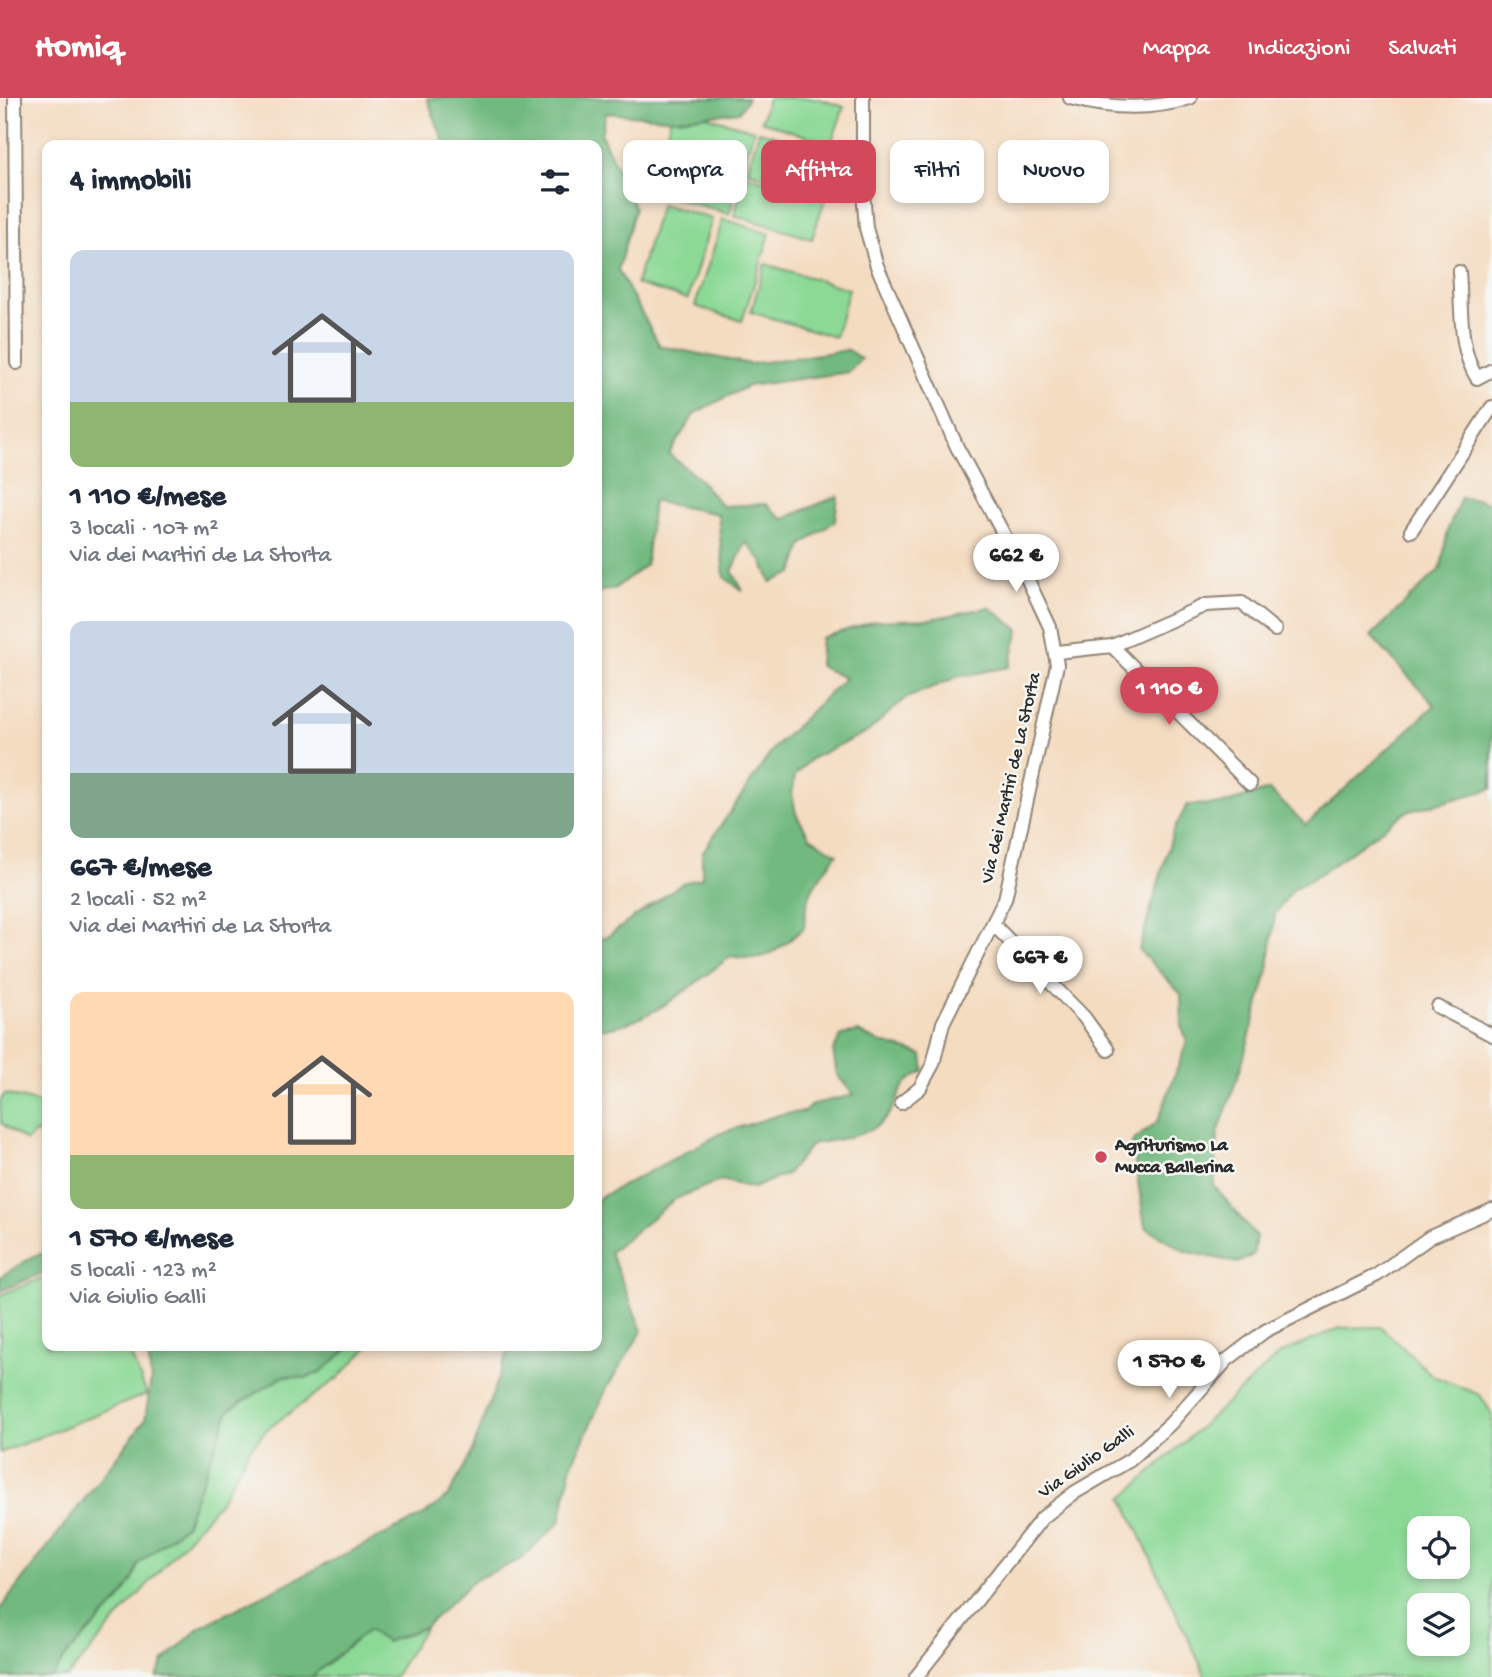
<!DOCTYPE html>
<html lang="it">
<meta charset="utf-8">
<style>
body{margin:0;font-family:"Gochi Hand",sans-serif;background:#f6f6f7;color:#1f2937;height:100vh;display:flex;flex-direction:column;font-size:26px;white-space:nowrap}
*{box-sizing:border-box;margin:0}
p{font-size:23px;color:#747a83}
.icon{flex:none;width:38px;height:38px;fill:none;stroke:currentColor;stroke-width:2;stroke-linecap:round;stroke-linejoin:round}
.map{position:relative;flex:1;overflow:hidden}
.sheet{position:absolute;left:42px;top:42px;width:560px;height:1211px;display:flex;flex-direction:column;background:#fff;border-radius:14px;box-shadow:0 4px 10px #0003}
.sheet>*{flex:none}
.top-card{position:absolute;left:623px;top:42px;width:665px;height:63px;display:flex;gap:14px}
.buttons{position:absolute;left:1407px;top:1418px;display:grid;gap:14px}
.buttons a{display:grid;place-items:center;width:63px;height:63px;border-radius:14px;background:#fff;box-shadow:0 4px 10px #0003;font-size:35px}
.price{position:absolute;translate:-50% -60px;padding:0 16px;border-radius:24px;background:#fff;color:#222;font-size:23px;line-height:46px;filter:drop-shadow(0 2px 4px #0008)}
.price::after{content:'';position:absolute;left:50%;top:42px;width:21px;height:16px;margin-left:-10px;background:inherit;clip-path:polygon(0 0,100% 0,50% 100%)}
.price.on{background:#d1495b;color:#fff}
ul{padding:0;list-style:none}
li{display:grid;align-content:center;gap:14px;height:371px;padding:0 28px}
li span{display:grid;place-items:center;height:217px;border-radius:14px;color:#555}
li>.icon{margin-inline-start:auto}
span .icon{width:126px;height:126px;fill:#fffc;stroke-width:1}
li b{font-size:30px}
h2{display:flex;justify-content:space-between;align-items:center;height:84px;padding:0 28px;font-size:30px}
.pill{padding:0 24px;border-radius:14px;background:#fff;box-shadow:0 4px 10px #0003;font-size:24px;line-height:63px}
.pill.on{background:#d1495b;color:#fff}
header{display:flex;align-items:center;gap:42px;box-sizing:border-box;height:98px;padding:0 35px;background:#d1495b;color:#fff}
header strong{font-size:33px}
nav{display:flex;gap:38px;margin-inline-start:auto;font-size:24px}
.map>svg:first-child{display:block}
.green{fill:#8cd996;stroke:#5c8260;stroke-width:2;fill-rule:evenodd}
.forest{fill:#71b97f;stroke:#4e7255;stroke-width:2}
.lines{fill:none;stroke-linecap:round;stroke-linejoin:round}
.minor-casing{stroke:#908476;stroke-width:16}
.minor{stroke:#fff;stroke-width:12}
.poi-dot{fill:#d1495b;stroke:#f6f6f2;stroke-width:2.5}
.labels{text-anchor:middle;dominant-baseline:central;stroke-width:5;stroke-linejoin:round;paint-order:stroke}
.street-label{font-size:19px;fill:#2b2b2b;stroke:#f6f6f2}
.poi-label{font-size:19px;font-weight:bold;fill:#2b2b2b;stroke:#f6f6f2;text-anchor:start}
</style>
<header>
<strong>Homiq</strong>
<nav><a>Mappa</a><a>Indicazioni</a><a>Salvati</a></nav>
</header>
<div class="map">
<svg width="1492" height="1579" viewBox="0 0 1492 1579">
<rect width="100%" height="100%" fill="#f6f6f2"/>
<filter id="ink" filterUnits="userSpaceOnUse"><feTurbulence type="fractalNoise" baseFrequency=".0143" numOctaves="2"/><feDisplacementMap in="SourceGraphic" scale="14" xChannelSelector="R" yChannelSelector="G"/><feConvolveMatrix kernelMatrix="1 2 1 2 8 2 1 2 1" color-interpolation-filters="sRGB"/></filter>
<filter id="wash" filterUnits="userSpaceOnUse"><feTurbulence type="fractalNoise" baseFrequency=".00686" numOctaves="4" result="noise"/><feDisplacementMap in="SourceGraphic" scale="28" xChannelSelector="R" yChannelSelector="G"/><feGaussianBlur stdDeviation="1.57" result="paint"/><feColorMatrix in="noise" values="0 0 0 0 0 0 0 0 0 0 0 0 0 0 0 0 0 1.4 0 .05"/><feComposite in="paint" operator="in"/></filter>
<g filter="url(#wash)">
<rect width="100%" height="100%" fill="#f4dcc1"/>
<g class="green">
<polygon points="768,0 817,0 844,9 831,46 761,23"/>
<polygon points="674,9 754,32 742,70 663,48"/>
<polygon points="759,33 839,56 827,97 747,73"/>
<polygon points="661,52 741,75 729,116 649,92"/>
<polygon points="746,77 825,101 812,141 734,117"/>
<polygon points="661,106 712,121 688,201 636,186"/>
<polygon points="723,121 770,136 742,223 695,208"/>
<polygon points="765,166 849,191 835,239 751,214"/>
<polygon points="5,996 47,1007 47,1043 37,1034 26,1043 1,1025 0,1003"/>
<polygon points="47,1178 47,1248 127,1248 147,1296 0,1355 0,1197"/>
<path d="M1381,1229L1433,1278L1480,1297L1492,1316V1579H1206L1123,1400L1281,1255L1340,1230ZM1419,1430H1458V1468H1419ZM1419,1507H1458V1545H1419Z"/>
<polygon points="351,1248 369,1248 338,1280 266,1332 249,1352 222,1401 67,1579 52,1579 65,1559 133,1482 138,1466 185,1427 229,1312 284,1278 305,1280 321,1274"/>
<polygon points="425,1529 394,1579 311,1579 368,1532 387,1544"/>
</g>
<g class="forest">
<polygon points="427,0 748,0 739,14 677,21 606,15 601,36 635,110 618,172 660,248 750,266 848,252 861,261 849,274 748,288 695,315 669,356 700,382 722,408 766,406 782,421 838,398 835,423 802,447 793,475 771,484 762,463 746,444 732,473 743,493 724,479 718,416 653,403 646,467 614,491 597,494 597,47 445,47"/>
<polygon points="1461,400 1480,402 1492,407 1492,691 1406,714 1319,777 1293,791 1275,816 1268,873 1241,969 1218,1035 1214,1088 1256,1138 1253,1157 1237,1165 1185,1153 1145,1129 1132,1044 1158,1023 1187,944 1182,928 1181,896 1139,852 1173,734 1187,707 1223,706 1269,692 1306,727 1435,607 1371,538 1441,470 1448,431"/>
<path d="M989,509L1019,532L1009,569L957,579L904,601L869,633L812,660L795,677L792,696L796,716L810,739L837,756C816,783 805,795 804,830C777,852 767,866 731,858C692,887 647,929 597,931V842L608,838L683,785L702,780V755L774,650L845,580L819,568L821,540L875,523L931,521Z"/>
<path d="M859,934C878,947 900,948 922,957L924,973C897,988 905,989 891,1013C876,1039 838,1041 812,1046L787,1076L753,1090L721,1082L675,1101L610,1154L642,1233L607,1290L572,1366L560,1424L520,1462L474,1482L425,1529L386,1544L368,1532L311,1579H157L164,1563L200,1529L424,1417L449,1397L471,1356L510,1248H597V1101L724,1034L782,1016L804,1014L813,1006L854,997L837,977L833,953L842,937Z"/>
<polygon points="47,1154 47,1173 0,1193 0,1179 34,1158"/>
<polygon points="153,1248 351,1248 321,1274 305,1280 284,1278 229,1312 185,1427 138,1466 133,1482 118,1504 65,1559 52,1579 0,1579 0,1511 145,1322 151,1281 147,1251"/>
</g>
</g>
<g filter="url(#ink)">
<g class="lines">
<defs>
<g id="minor">
<polyline points="15,0 17,265"/>
<polyline points="863,0 863,94 866,130 877,168 957,349 1026,478 1050,529 1057,567 1005,801 943,925 933,966 920,990 901,1005"/>
<path d="M1070,0C1111,11 1150,13 1190,0"/>
<path d="M1459,174C1462,207 1458,251 1477,280L1492,272"/>
<polyline points="1411,433 1492,309"/>
<polyline points="1112,548 1250,686"/>
<polyline points="1057,554 1112,548 1206,507 1242,505 1275,532"/>
<polyline points="993,826 1084,919 1108,952"/>
<polyline points="1438,909 1492,937"/>
<polyline points="916,1579 1042,1420 1074,1395 1130,1362 1170,1326 1227,1262 1265,1233 1377,1177 1430,1139 1492,1112"/>
</g>
</defs>
<use href="#minor" class="minor-casing"/>
<use href="#minor" class="minor"/>
</g>
</g>
<circle class="poi-dot" cx="1101" cy="1059" r="7"/>
<g class="labels">
<g class="street-label">
<text transform="translate(1012 680) rotate(-77)">Via dei Martiri de La Storta</text>
<text transform="translate(1087 1365) rotate(-35)">Via Giulio Galli</text>
</g>
<g class="poi-label">
<text x="1115" y="1048">Agriturismo La<tspan x="1115" dy="22">Mucca Ballerina</tspan></text>
</g>
</g>
</svg>
<div class="buttons">
<a><svg class="icon" aria-label="locate" viewBox="0 0 24 24"><circle cx="12" cy="12" r="6"/><path d="M12 2v4M12 18v4M2 12h4M18 12h4"/></svg></a>
<a><svg class="icon" aria-label="layers" viewBox="0 0 24 24"><path d="M12 4l9 5-9 5-9-5zM3 14l9 5 9-5"/></svg></a>
</div>
<b class="price" style="left:1016px;top:496px">662 €</b>
<b class="price on" style="left:1169px;top:629px">1 110 €</b>
<b class="price" style="left:1040px;top:898px">667 €</b>
<b class="price" style="left:1169px;top:1302px">1 570 €</b>
<div class="top-card">
<a class="pill">Compra</a>
<a class="pill on">Affitta</a>
<a class="pill">Filtri</a>
<a class="pill">Nuovo</a>
</div>
<section class="sheet">
<h2>4 immobili<svg class="icon" aria-label="filters" viewBox="0 0 24 24"><path d="M4 7h16M4 17h16"/><circle cx="9" cy="7" r="2"/><circle cx="15" cy="17" r="2"/></svg></h2>
<ul>
<li><span style="background:linear-gradient(#c9d6e8 70%,#8fb573 0)"><svg class="icon" aria-label="home" viewBox="0 0 24 24"><path d="M3 11l9-7 9 7M6 9v11h12V9"/></svg></span><div><b>1 110 €/mese</b><p>3 locali · 107 m²</p><p>Via dei Martiri de La Storta</p></div></li>
<li><span style="background:linear-gradient(#c9d6e8 70%,#7fa58c 0)"><svg class="icon" aria-label="home" viewBox="0 0 24 24"><path d="M3 11l9-7 9 7M6 9v11h12V9"/></svg></span><div><b>667 €/mese</b><p>2 locali · 52 m²</p><p>Via dei Martiri de La Storta</p></div></li>
<li><span style="background:linear-gradient(#ffd9b3 75%,#8fb573 0)"><svg class="icon" aria-label="home" viewBox="0 0 24 24"><path d="M3 11l9-7 9 7M6 9v11h12V9"/></svg></span><div><b>1 570 €/mese</b><p>5 locali · 123 m²</p><p>Via Giulio Galli</p></div></li>
</ul>
</section>
</div>
